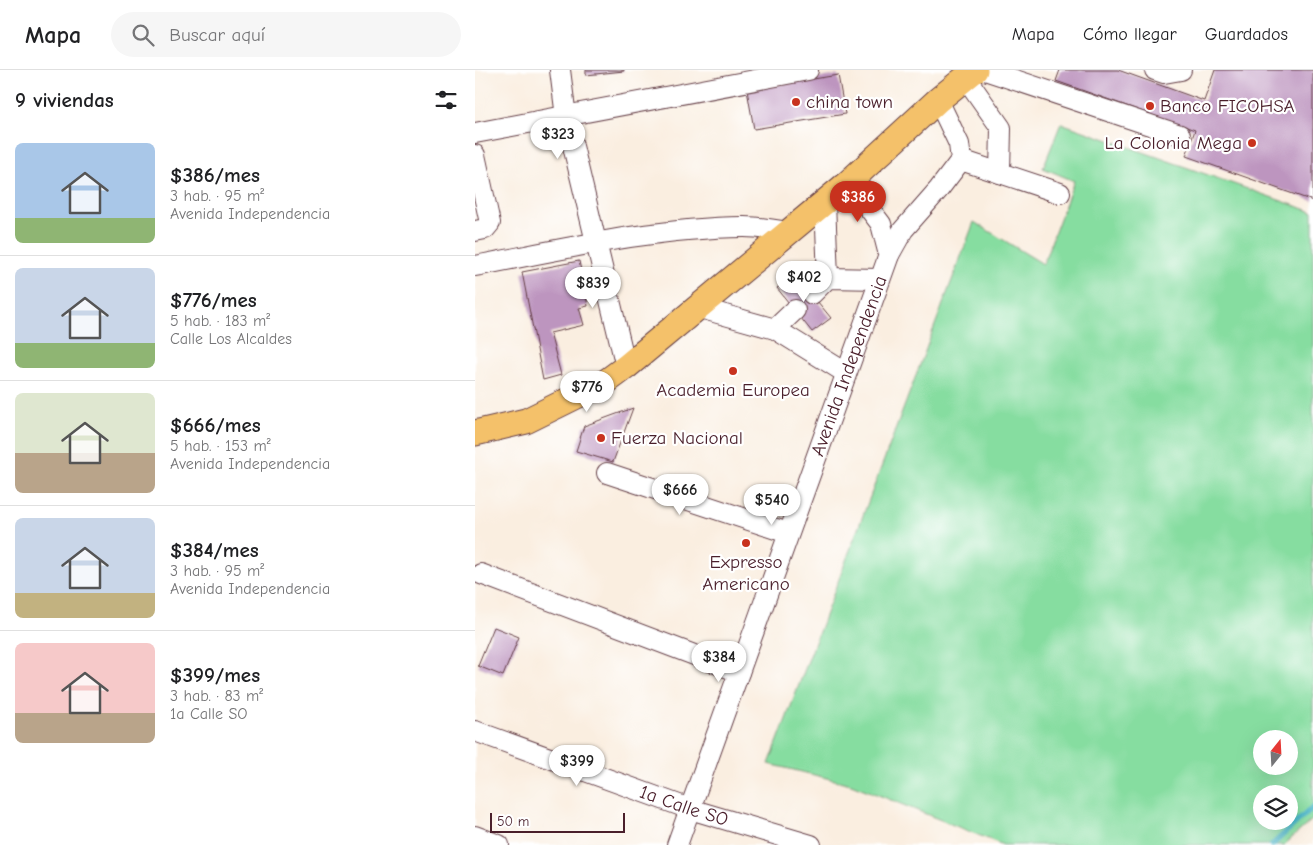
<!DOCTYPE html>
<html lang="es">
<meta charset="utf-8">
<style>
body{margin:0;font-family:"Comic Neue",sans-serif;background:#f6f6f6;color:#202124;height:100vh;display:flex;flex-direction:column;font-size:19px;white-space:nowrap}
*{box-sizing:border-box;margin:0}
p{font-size:16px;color:#757577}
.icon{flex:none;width:28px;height:28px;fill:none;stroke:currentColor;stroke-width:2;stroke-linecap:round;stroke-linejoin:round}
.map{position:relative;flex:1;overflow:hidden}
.sheet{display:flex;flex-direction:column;background:#fff;width:475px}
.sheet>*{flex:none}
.needle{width:32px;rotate:18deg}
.fabs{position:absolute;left:778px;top:660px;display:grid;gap:10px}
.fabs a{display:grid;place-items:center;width:45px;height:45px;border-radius:50%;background:#fff;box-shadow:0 5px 20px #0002;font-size:25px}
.scale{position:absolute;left:15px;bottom:12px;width:135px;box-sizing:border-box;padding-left:5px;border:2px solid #4a1f2b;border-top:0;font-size:14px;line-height:18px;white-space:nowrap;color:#4a1f2b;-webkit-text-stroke:4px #fff;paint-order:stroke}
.price{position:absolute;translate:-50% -42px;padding:0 11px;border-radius:18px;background:#fff;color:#222;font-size:16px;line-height:32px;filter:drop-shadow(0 1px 2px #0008)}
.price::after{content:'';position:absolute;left:50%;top:30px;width:15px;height:11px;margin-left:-8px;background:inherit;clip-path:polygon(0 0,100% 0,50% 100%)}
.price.current{background:#c8321e;color:#fff}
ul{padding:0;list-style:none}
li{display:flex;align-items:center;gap:15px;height:125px;padding:0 15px}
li+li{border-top:1px solid #e0e0e0}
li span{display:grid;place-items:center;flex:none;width:140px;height:100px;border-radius:8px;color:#555}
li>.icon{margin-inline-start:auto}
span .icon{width:60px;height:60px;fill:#fffc;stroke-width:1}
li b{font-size:21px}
h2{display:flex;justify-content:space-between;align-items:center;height:60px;padding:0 15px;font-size:21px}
header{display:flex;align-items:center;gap:30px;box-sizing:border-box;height:70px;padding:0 25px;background:#fff;border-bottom:1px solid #e0e0e0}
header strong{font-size:24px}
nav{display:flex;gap:28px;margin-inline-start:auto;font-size:18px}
.search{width:350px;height:45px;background:#f6f6f6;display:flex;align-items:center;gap:12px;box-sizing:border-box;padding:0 18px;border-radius:28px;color:#757577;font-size:19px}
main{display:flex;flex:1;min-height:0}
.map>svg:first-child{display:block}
.green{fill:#86dda0;stroke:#687e66;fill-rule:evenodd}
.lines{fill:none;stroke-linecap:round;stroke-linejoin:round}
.stream{stroke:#4db8ca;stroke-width:5.5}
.building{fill:#bd95bf}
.minor-casing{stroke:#643e46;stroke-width:22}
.major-casing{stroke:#643e46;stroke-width:27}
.minor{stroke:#fff;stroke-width:20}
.major{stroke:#f4c16b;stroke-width:25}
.poi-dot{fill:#c8321e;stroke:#fff;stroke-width:2}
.labels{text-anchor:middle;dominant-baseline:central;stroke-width:4.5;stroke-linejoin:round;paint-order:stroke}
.poi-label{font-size:19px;fill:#4a1f2b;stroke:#fff;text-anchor:start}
.street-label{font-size:19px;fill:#4a1f2b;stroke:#fff}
</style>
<header>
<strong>Mapa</strong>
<div class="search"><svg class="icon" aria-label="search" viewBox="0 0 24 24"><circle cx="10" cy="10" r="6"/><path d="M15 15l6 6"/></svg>Buscar aquí</div>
<nav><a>Mapa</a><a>Cómo llegar</a><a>Guardados</a></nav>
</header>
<main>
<section class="sheet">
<h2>9 viviendas<svg class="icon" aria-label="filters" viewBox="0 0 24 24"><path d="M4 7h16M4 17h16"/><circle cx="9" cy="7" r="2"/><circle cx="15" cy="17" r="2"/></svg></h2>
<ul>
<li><span style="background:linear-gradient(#a9c7e8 75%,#8fb573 0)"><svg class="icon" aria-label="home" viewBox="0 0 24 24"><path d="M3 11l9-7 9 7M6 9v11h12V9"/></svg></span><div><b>$386/mes</b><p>3 hab. · 95 m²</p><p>Avenida Independencia</p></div></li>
<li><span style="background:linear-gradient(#c9d6e8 75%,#8fb573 0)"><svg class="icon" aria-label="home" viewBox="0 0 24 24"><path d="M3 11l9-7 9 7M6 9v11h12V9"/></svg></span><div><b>$776/mes</b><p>5 hab. · 183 m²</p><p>Calle Los Alcaldes</p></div></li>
<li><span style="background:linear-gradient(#dfe7d0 60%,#b9a48a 0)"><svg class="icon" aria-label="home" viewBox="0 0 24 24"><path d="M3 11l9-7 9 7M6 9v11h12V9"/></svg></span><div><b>$666/mes</b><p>5 hab. · 153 m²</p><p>Avenida Independencia</p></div></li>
<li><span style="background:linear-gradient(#c9d6e8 75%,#c2b280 0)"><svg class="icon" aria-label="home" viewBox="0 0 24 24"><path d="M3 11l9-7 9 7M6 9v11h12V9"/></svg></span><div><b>$384/mes</b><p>3 hab. · 95 m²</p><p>Avenida Independencia</p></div></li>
<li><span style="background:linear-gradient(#f6c9c9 70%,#b9a48a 0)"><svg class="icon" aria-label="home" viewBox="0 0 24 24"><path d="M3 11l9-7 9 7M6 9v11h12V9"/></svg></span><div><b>$399/mes</b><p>3 hab. · 83 m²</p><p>1a Calle SO</p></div></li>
</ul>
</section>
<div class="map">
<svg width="838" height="775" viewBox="0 0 838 775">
<rect width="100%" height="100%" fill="#fff"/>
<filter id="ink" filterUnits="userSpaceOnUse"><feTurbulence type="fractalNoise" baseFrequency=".02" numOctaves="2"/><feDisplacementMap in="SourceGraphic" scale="10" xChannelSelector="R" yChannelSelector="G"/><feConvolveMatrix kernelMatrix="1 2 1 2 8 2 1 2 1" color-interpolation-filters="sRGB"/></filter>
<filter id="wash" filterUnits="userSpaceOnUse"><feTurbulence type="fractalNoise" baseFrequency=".0096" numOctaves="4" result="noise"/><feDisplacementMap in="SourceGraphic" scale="20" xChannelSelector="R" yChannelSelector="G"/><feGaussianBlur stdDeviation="1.12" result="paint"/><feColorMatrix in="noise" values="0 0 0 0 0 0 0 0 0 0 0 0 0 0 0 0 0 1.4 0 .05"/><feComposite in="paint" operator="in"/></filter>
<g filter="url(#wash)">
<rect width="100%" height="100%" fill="#faeee0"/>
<path class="green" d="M586,53L838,142V749L809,775H528L376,714L294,694L499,152L568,194L599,111L568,98ZM786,669H814V696H786ZM786,724H814V751H786Z"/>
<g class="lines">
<polyline class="stream" points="797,775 838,737"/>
</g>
<g id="blocks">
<g class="building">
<polygon points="111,0 149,0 149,1 111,5"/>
<polygon points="585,0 643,0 729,31 740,0 838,0 838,131 711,86 720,60 581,11"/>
<polygon points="363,5 370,44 279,59 272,20"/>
<polygon points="104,191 113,236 104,238 109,255 75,263 86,305 68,310 47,202"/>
<polygon points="320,204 356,248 337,262 302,218"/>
<polygon points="158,338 138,392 101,381 109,356"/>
<polygon points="19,557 44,567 28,606 3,596"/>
</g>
</g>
</g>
<g filter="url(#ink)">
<use href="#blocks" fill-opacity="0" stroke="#643e46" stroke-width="1"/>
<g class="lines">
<defs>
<g id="minor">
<polyline points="85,0 91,47 151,297"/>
<polyline points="510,0 705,65"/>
<polyline points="680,0 689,3 706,0"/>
<polyline points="491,8 526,58 525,103"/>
<polyline points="0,63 333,0"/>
<polyline points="0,85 15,153 10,159 0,161"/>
<polyline points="486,90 585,123"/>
<polyline points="374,112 406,154 414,185"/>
<polyline points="350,132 353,208"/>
<path d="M0,196C89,179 178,158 269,157C284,157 299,160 314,162"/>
<polyline points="337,224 353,208 405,209"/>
<polyline points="225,238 300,259 371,303"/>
<polyline points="300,259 320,240"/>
<polyline points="132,403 313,463"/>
<polyline points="6,504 264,602"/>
<path id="s1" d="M0,661L215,739L336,775"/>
<polyline points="0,766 24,775"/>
<path id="s2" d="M202,775L414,185L428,160L464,119L486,90L484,74L463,30"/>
</g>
<polyline id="major" points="0,363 51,351 132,311 151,297 374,112 463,30 500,0"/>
</defs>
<use href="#minor" class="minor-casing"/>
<use href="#major" class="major-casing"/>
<use href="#minor" class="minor"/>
<use href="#major" class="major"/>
</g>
</g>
<g class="poi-dot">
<circle cx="321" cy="32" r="5"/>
<circle cx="675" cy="36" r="5"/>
<circle cx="777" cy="73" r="5"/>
<circle cx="258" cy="301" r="5"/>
<circle cx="126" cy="368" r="5"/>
<circle cx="271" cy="473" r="5"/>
</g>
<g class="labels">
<g class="poi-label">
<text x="331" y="32">china town</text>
<text x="685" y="36">Banco FICOHSA</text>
<text x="767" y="73" text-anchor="end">La Colonia Mega</text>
<text x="258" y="320" text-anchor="middle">Academia Europea</text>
<text x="136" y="368">Fuerza Nacional</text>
<text x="271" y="492" text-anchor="middle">Expresso<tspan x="271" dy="22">Americano</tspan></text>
</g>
<g class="street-label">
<text stroke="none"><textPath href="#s2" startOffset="509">Avenida Independencia</textPath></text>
<text stroke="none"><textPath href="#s1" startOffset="222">1a Calle SO</textPath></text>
</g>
</g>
</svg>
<div class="fabs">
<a><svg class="needle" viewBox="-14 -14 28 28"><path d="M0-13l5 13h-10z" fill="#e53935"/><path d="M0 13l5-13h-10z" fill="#757577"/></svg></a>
<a><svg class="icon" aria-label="layers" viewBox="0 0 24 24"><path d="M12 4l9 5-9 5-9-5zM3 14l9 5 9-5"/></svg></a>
</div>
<div class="scale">50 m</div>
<b class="price" style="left:83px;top:90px">$323</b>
<b class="price current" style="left:383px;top:153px">$386</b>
<b class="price" style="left:329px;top:233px">$402</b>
<b class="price" style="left:118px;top:239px">$839</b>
<b class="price" style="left:112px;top:343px">$776</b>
<b class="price" style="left:205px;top:446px">$666</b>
<b class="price" style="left:297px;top:456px">$540</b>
<b class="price" style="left:244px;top:613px">$384</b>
<b class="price" style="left:102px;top:717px">$399</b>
</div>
</main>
